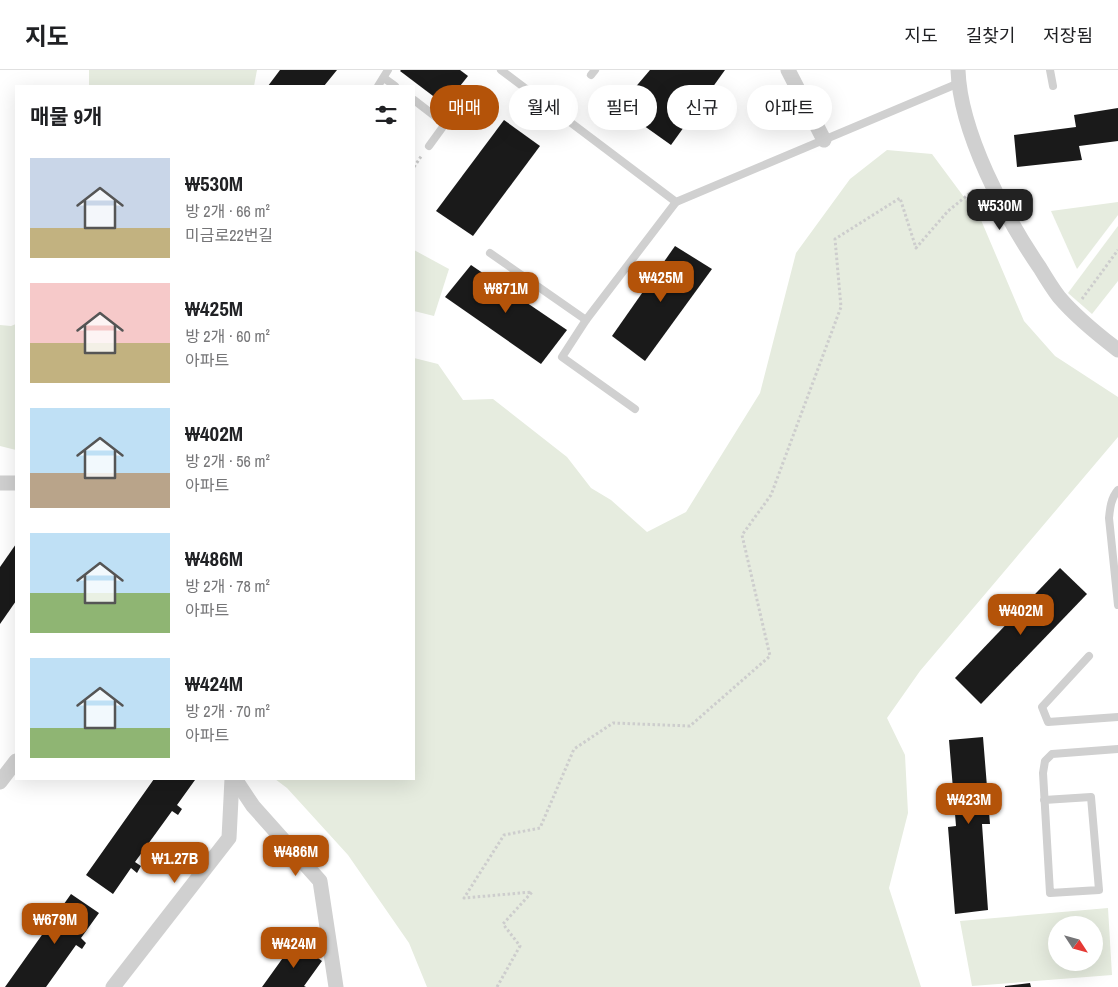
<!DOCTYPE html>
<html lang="ko">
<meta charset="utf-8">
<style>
body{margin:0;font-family:"Archivo Narrow","Noto Sans KR",sans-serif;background:#f6f6f6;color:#202124;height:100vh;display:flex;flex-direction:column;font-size:19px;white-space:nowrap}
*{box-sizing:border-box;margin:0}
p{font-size:16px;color:#757577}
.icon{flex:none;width:28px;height:28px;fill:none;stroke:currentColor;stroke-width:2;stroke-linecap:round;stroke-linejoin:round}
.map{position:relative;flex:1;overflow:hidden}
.drawer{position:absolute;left:15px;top:15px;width:400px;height:695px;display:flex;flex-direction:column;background:#fff;border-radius:0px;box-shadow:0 5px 20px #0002}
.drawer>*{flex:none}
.hud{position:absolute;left:430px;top:15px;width:475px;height:45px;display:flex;gap:10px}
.needle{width:32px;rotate:126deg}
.fabs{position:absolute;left:1048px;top:846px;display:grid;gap:10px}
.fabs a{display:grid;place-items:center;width:55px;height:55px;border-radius:50%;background:#fff;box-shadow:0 5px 20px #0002;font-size:25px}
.price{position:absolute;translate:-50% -42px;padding:0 11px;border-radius:10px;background:#b45309;color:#fff;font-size:16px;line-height:32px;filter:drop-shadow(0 1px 2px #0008)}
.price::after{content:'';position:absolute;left:50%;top:30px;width:15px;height:11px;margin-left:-8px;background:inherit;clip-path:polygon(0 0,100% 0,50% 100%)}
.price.selected{background:#222;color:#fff}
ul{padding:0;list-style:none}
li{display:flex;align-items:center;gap:15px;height:125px;padding:0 15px}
li span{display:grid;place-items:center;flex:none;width:140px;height:100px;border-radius:0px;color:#555}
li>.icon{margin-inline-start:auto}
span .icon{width:60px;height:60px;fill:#fffc;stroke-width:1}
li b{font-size:21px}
h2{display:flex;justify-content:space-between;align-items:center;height:60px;padding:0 15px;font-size:21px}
.pill{padding:0 18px;border-radius:22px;background:#fff;box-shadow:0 5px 20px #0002;font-size:18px;line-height:45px}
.pill.selected{background:#b45309;color:#fff}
header{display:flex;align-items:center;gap:30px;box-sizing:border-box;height:70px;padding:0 25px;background:#fff;border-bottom:1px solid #e0e0e0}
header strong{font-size:24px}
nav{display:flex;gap:28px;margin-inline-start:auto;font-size:18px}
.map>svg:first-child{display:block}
.green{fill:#e6ecdf;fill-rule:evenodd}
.building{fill:#1a1a1a}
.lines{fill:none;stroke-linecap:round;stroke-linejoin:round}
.path{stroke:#cdcdcd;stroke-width:3;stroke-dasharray:2.5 2.5;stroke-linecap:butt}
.lane{stroke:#d0d0d0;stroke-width:8}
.street{stroke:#d0d0d0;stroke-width:15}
</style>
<header>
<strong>지도</strong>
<nav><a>지도</a><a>길찾기</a><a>저장됨</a></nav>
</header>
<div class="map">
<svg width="1118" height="917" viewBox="0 0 1118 917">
<rect width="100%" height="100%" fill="#fff"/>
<g class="green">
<polygon points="89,0 257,0 254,16 89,16"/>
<polygon points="887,80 932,84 981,150 1024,251 1055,286 1118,327 1118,367 920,601 887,648 905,685 908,743 889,818 921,917 427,917 409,873 348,785 287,718 275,709 414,709 414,288 438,294 463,330 493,329 567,387 591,418 611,430 647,462 686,442 760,323 796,183 850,109"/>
<polygon points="1118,132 1118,145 1077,199 1051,141"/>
<polygon points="1118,156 1118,211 1092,244 1068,223"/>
<polygon points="414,180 449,199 434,246 414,241"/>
<polygon points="16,254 16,380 0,376 0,255 11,256"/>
<path d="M1108,838L1112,905L972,916L960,851ZM1056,855H1094V892H1056Z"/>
</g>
<g class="building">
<polygon points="280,0 337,0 324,16 268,16"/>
<polygon points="401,0 460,0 468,6 445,35 400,1"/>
<polygon points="650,0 725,0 671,75 633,48 633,20"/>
<polygon points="1118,38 1118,71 1079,76 1082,90 1017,97 1014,65 1076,57 1074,45"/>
<polygon points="504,50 540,76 473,166 436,141"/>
<polygon points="675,176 712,199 645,291 612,266"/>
<polygon points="471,195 567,260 541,294 445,227"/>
<polygon points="16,474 16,531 0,554 0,497"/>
<polygon points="1060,498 1087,524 981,634 955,608"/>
<polygon points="983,667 990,754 982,754 988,840 955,844 948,757 956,756 949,670"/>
<polygon points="154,709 195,710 177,735 182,739 178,745 172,741 135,792 141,796 137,803 131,798 113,824 86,805"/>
<polygon points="71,824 99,843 81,868 86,873 82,879 76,875 46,917 5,917"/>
<polygon points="295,871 322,891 304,916 306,917 262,917"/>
<polygon points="1030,913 1031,917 1005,917 1005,916"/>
</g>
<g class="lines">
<g class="path">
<polyline points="414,97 422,85"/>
<polyline points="1082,229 1118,180"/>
<polyline points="497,917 520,876 503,854 532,822 464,828 504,765 540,758 574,679 613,653 690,656 770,586 742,465 771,425 841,237 835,169 900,128 916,178 948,141 975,119"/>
</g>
<g class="lane">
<polyline points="501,0 676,132 959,13"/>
<polyline points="1050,0 1053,16"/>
<polyline points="591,5 595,0"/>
<polyline points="384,8 395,16"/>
<polyline points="378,16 388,0"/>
<polyline points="414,30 445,54 429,76"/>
<polyline points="490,183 586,250 676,132"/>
<polyline points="586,250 562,287 635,339"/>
<path d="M1118,420C1111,428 1110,438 1109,448L1118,535"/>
<polyline points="1089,586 1042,637 1048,652 1118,647"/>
<polyline points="1044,730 1091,727 1099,820 1050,823 1043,703 1045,691 1052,684 1118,679"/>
</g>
<g class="street">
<polyline points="788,0 824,70"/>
<path d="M958,0C960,62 1005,147 1040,198C1046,208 1052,218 1059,227C1076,247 1097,264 1118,280"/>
<polyline points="0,413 16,413"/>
<polyline points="235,709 253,736 320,811 336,917"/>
<polyline points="0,712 16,691"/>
<polyline points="113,917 229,768 232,709"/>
</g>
</g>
</svg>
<div class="fabs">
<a><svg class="needle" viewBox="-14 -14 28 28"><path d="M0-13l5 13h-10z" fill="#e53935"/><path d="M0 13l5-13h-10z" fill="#757577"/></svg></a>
</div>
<b class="price selected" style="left:1000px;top:161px">₩530M</b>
<b class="price" style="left:661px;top:233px">₩425M</b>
<b class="price" style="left:506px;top:244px">₩871M</b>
<b class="price" style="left:1021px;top:566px">₩402M</b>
<b class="price" style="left:969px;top:755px">₩423M</b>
<b class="price" style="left:296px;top:807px">₩486M</b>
<b class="price" style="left:175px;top:814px">₩1.27B</b>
<b class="price" style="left:55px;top:875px">₩679M</b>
<b class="price" style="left:294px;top:899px">₩424M</b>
<div class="hud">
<a class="pill selected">매매</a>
<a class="pill">월세</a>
<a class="pill">필터</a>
<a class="pill">신규</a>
<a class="pill">아파트</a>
</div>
<section class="drawer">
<h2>매물 9개<svg class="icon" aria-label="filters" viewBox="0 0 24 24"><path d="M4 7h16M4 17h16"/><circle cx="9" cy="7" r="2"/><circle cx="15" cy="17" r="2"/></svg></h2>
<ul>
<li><span style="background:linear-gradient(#c9d6e8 70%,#c2b280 0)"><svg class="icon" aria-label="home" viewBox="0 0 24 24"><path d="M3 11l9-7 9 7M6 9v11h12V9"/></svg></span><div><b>₩530M</b><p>방 2개 · 66 m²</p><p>미금로22번길</p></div></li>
<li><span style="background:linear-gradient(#f6c9c9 60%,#c2b280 0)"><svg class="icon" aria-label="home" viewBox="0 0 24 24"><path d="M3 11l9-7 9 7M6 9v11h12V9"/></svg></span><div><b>₩425M</b><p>방 2개 · 60 m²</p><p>아파트</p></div></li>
<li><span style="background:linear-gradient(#bfe0f5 65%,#b9a48a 0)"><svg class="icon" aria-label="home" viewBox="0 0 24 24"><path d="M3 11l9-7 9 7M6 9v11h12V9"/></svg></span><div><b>₩402M</b><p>방 2개 · 56 m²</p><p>아파트</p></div></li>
<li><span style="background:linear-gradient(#bfe0f5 60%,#8fb573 0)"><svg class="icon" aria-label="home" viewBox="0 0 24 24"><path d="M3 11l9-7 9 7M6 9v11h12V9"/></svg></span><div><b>₩486M</b><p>방 2개 · 78 m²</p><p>아파트</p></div></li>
<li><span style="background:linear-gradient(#bfe0f5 70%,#8fb573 0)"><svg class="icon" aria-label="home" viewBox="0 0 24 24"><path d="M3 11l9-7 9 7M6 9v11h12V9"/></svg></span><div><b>₩424M</b><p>방 2개 · 70 m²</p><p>아파트</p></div></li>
</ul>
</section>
</div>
